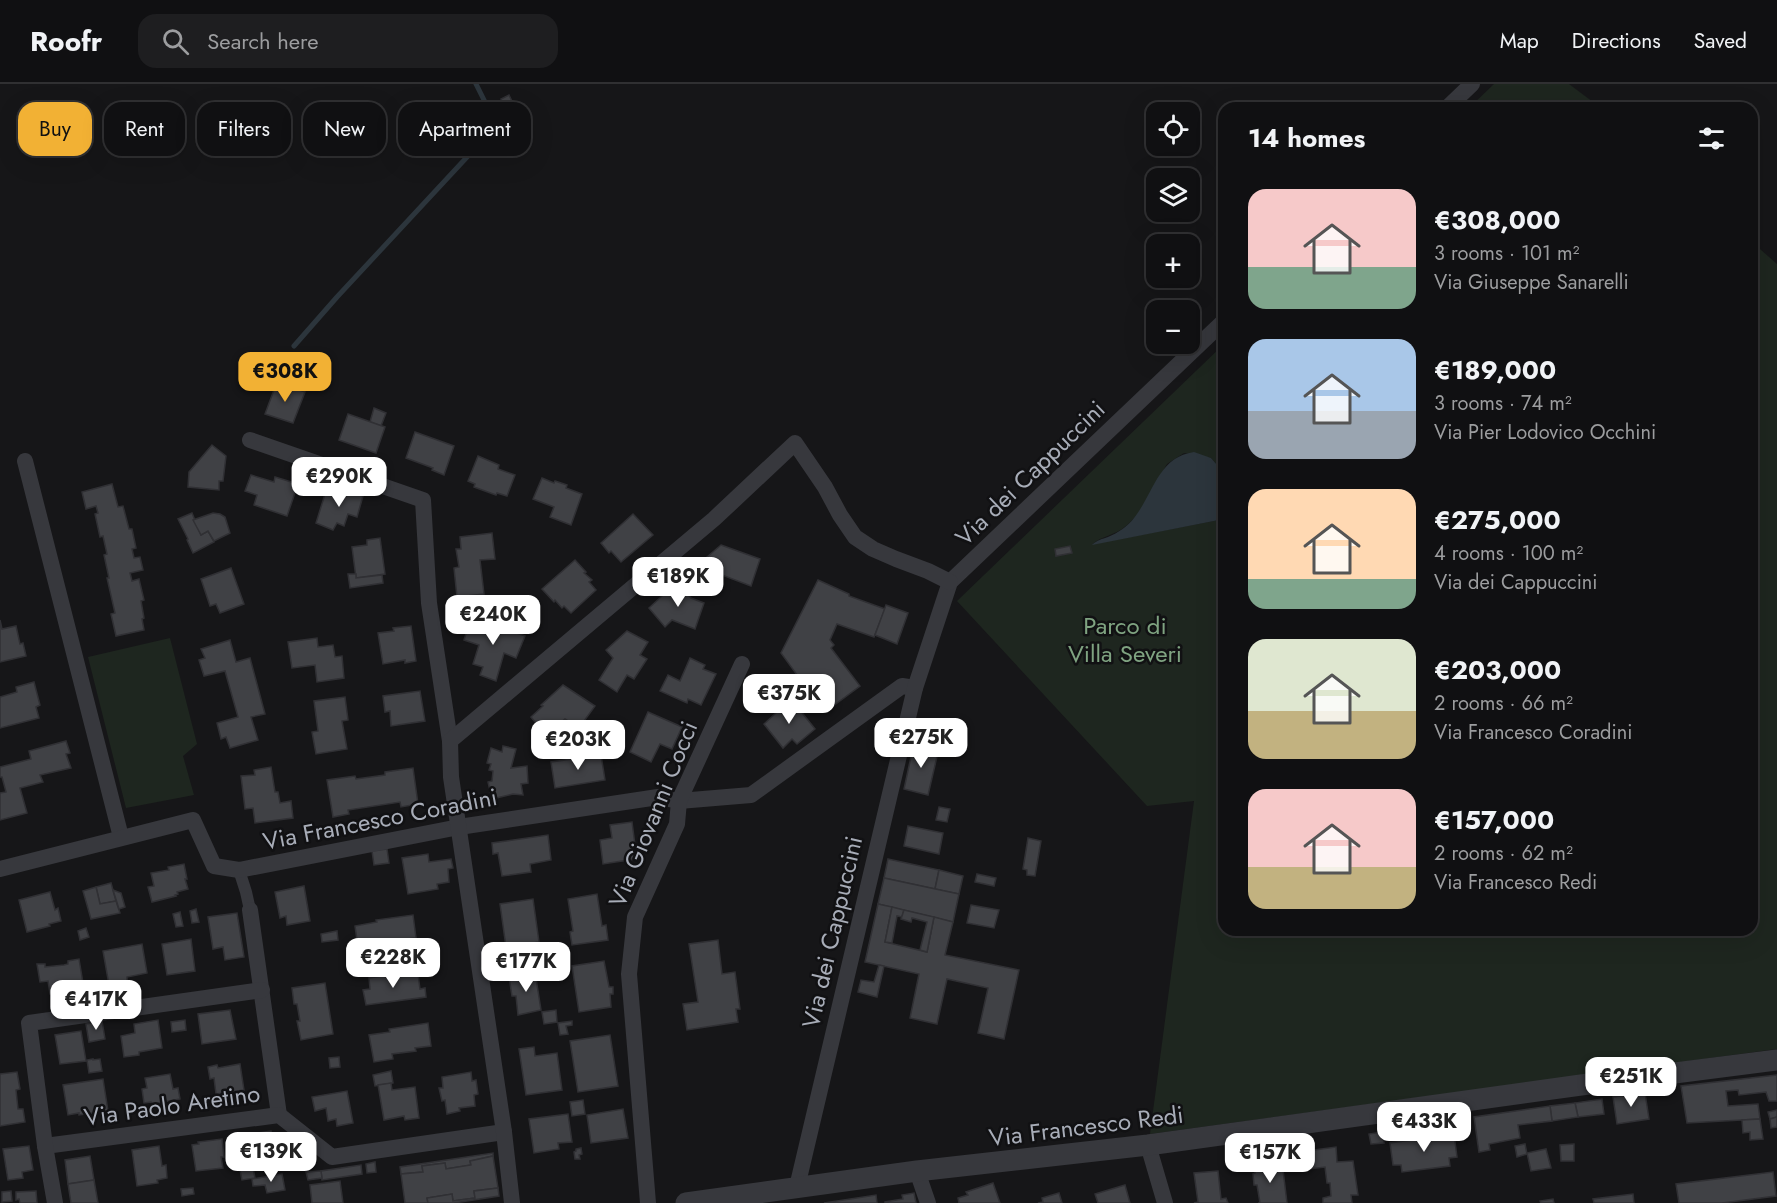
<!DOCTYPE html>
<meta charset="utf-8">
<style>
body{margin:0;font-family:Jost,sans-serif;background:#1e1e20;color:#f1f3f6;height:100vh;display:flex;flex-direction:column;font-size:22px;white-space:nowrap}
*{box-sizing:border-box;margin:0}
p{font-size:20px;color:#9c9d9f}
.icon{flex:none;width:33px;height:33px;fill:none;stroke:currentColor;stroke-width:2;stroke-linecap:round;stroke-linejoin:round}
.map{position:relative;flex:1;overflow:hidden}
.details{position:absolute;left:1218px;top:18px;width:540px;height:834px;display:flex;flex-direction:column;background:#101012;border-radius:18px;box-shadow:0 6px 24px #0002,0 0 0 2px #303032}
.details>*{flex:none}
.banner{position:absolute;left:18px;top:18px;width:570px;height:54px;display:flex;gap:12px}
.buttons{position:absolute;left:1146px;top:18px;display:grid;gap:12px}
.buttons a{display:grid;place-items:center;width:54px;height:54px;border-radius:12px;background:#101012;box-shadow:0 6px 24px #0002,0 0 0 2px #303032;font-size:30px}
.price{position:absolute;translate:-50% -51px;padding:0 14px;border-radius:12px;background:#fff;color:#222;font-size:20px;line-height:39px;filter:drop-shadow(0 2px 3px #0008)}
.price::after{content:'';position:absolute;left:50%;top:36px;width:18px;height:14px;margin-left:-9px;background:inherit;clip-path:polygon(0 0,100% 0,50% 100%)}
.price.active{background:#f2b134;color:#111}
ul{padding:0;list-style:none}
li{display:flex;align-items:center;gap:18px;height:150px;padding:0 30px}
li span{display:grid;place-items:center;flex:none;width:168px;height:120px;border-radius:18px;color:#555}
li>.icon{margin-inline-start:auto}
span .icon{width:72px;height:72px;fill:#fffc;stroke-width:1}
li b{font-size:26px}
h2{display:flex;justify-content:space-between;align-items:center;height:72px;padding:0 30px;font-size:26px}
.chip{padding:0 21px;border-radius:18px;background:#101012;box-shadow:0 6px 24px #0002,0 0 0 2px #303032;font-size:21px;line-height:54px}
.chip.active{background:#f2b134;color:#111}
header{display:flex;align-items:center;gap:36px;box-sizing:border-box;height:84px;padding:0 30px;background:#101012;border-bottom:2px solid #303032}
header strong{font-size:28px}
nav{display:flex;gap:33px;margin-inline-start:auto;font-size:21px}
.search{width:420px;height:54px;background:#1e1e20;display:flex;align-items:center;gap:15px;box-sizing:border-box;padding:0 21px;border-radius:18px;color:#9c9d9f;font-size:22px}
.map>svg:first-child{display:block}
.green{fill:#1e261f}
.water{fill:#2c353c}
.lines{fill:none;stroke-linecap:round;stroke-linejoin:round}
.stream{stroke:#2c353c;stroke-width:5}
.building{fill:#404145;stroke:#303034;stroke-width:1.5}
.pedestrian{stroke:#37383d;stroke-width:12}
.minor{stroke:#37383d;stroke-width:16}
.tertiary{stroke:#37383d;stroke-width:21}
.labels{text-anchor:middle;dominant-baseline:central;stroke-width:5;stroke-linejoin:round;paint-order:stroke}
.street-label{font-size:24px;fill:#a8adb8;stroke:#111113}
.park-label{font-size:24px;fill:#7fa381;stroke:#111113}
</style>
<header>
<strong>Roofr</strong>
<div class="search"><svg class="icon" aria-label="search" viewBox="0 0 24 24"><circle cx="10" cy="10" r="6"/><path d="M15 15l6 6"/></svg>Search here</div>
<nav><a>Map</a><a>Directions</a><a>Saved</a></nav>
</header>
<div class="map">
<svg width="1777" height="1119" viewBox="0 0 1777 1119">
<rect width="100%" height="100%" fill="#161618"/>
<g class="green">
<polygon points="1494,0 1569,0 1601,24 1469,24"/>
<path d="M1752,158L1777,180V965L1150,1050L1194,717L1147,722L957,517L1224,260V389L1211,374L1184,369L1167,380C1155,400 1144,427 1126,442C1116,451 1101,452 1093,460L1224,435V846H1752Z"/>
<polygon points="170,554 197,660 183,672 194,711 126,724 88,573"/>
</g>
<path class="water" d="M1194,368L1211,374L1224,389V435L1092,461C1097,456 1102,455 1108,453C1118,449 1128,442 1134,434C1154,409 1158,373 1194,368Z"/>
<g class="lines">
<polyline class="stream" points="294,262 337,213 494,44 491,30 476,0"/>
</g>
<g class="building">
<polygon points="509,11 518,30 504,37 497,24 504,21 501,15"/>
<polygon points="282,274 303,282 297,297 277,285 282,279 279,277"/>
<polygon points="277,298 305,308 293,339 265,330"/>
<polygon points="374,324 386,329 381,342 370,338"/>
<polygon points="348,330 385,343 376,369 339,356"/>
<polygon points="415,348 454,362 444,391 432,386 433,384 406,374"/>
<polygon points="212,361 226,372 223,397 219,397 219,406 188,403 189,388"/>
<polygon points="478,372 499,381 498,385 515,391 507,412 497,409 496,411 474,403 475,400 468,397"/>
<polygon points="251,391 274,398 275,393 298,400 287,432 254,421 257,411 245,407"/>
<polygon points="542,394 554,399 555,397 567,401 566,404 582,410 571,441 550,433 554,423 533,415"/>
<polygon points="112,400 118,423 123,422 129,445 132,445 136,464 132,465 134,474 140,473 143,486 130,489 132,497 139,495 144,516 141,517 144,534 142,535 144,546 116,552 111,530 115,529 107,494 109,494 104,471 107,470 103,452 100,453 95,430 98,429 96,422 86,425 82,408"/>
<polygon points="333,402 363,412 357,433 348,430 344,442 337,439 333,446 316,439 325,410 330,411"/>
<polygon points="192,429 201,451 208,447 214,458 193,469 187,456 188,455 178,435"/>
<polygon points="213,429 220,430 225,433 230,449 214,457 208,447 201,451 193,436"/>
<polygon points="633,430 653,451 621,478 611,467 609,469 601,459"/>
<polygon points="492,449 495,475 480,476 484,510 457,513 454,484 459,483 456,465 461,465 460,453"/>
<polygon points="380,454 385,490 356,494 352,463 367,461 367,456"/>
<polygon points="721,461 760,475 751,502 717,489 713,493 700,479"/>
<polygon points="1070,462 1072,469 1056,472 1055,465"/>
<polygon points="575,476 586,488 584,489 592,496 589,498 596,506 571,529 564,522 562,524 555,516 554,518 542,505"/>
<polygon points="231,484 244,520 220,529 216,520 210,522 201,495"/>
<polygon points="348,490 356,490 356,494 382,491 383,499 350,504"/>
<polygon points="818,496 849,510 849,512 885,525 874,553 837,540 830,556 834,561 831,564 860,602 833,622 820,606 818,608 807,595 806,595 804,592 800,595 781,569"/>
<polygon points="677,498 691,514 704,519 695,545 672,536 665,543 649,524"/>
<polygon points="886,521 908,529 897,560 875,551"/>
<polygon points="476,534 525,552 516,574 504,569 496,597 480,591 483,583 473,580 479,561 464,556 468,543 472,544"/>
<polygon points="0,536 2,545 16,542 20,560 23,559 26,572 0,578"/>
<polygon points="411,542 416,577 405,579 405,576 383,580 378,549 394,547 393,544"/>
<polygon points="627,547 648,558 640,571 647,575 634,595 627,591 617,608 599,596 613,574 606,566"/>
<polygon points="317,554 318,563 333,561 335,573 342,572 344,594 317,598 315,581 292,584 288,558"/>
<polygon points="230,556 236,578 250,574 265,630 251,633 258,656 230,664 226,653 221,655 217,639 238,633 225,587 204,592 199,576 205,574 201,565"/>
<polygon points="690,574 705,581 703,585 716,590 701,621 688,615 687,619 660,607 668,591 680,597"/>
<polygon points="804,592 814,603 793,619 784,607"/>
<polygon points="34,598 40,621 36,623 39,634 0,644 0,613 17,608 16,603"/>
<polygon points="563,601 595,622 579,644 565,635 554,644 547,637 540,644 531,633 543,622 541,621"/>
<polygon points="420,607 425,637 391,642 390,627 385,628 383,612"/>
<polygon points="345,613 348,636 342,637 347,665 316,670 312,648 318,647 314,617"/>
<polygon points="791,615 815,645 797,660 792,655 783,664 764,640"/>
<polygon points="648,628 682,643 672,665 660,660 651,678 630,668"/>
<polygon points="66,657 70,669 66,670 71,684 40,691 43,698 20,704 27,729 0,736 0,709 6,708 2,693 0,693 0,683 31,675 29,667"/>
<polygon points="914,659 939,664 928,711 904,705"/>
<polygon points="503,662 516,665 511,684 527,682 528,699 521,700 523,711 513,710 492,715 488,698 492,697 493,687 489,686 491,680 487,679 491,664 502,668"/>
<polygon points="601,671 605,696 555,704 551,678"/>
<polygon points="271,683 275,708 278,708 280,719 291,717 293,734 255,739 253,724 245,725 241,692 255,691 254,686"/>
<polygon points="413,684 418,720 401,723 400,718 348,726 349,730 333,733 327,696 355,692 356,695 385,691 385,688"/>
<polygon points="939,723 950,725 947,738 936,736"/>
<polygon points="632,738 635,761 633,762 635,775 603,780 600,756 612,754 610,741"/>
<polygon points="908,742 943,749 939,770 904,762"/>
<polygon points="548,751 551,776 530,780 531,788 502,792 498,769 493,770 492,759"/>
<polygon points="1028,754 1041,757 1035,792 1027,791 1027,786 1023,785"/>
<polygon points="387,765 389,779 374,781 372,767"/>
<polygon points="428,770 429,778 451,775 453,784 448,785 449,798 437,800 438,805 408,810 402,774"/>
<polygon points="888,775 939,786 935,805 884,794"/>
<polygon points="184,780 187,795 185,795 188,805 177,808 178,810 175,811 176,812 152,818 148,803 154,802 151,789 169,786 168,783"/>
<polygon points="939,786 963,792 959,810 935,805"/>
<polygon points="977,790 996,794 994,802 975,798"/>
<polygon points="884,794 959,810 953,838 878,820"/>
<polygon points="111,799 116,817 100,820 96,803"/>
<polygon points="304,802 310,837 287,841 286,832 280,834 275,808"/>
<polygon points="96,803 100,820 116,817 120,829 91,835 83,807"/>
<polygon points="113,806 121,809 125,823 119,825"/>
<polygon points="50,808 55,826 58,824 61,837 49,840 50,842 27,848 19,816"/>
<polygon points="597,810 602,842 606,841 608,856 572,861 570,848 573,847 568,815"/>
<polygon points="533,815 539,858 506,863 500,820"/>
<polygon points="878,820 892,823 885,858 927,868 934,833 953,838 945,871 1019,886 1004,955 978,949 988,904 947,895 937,940 910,934 919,890 865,878"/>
<polygon points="971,821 999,826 994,844 967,839"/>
<polygon points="892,823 904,826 902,833 897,832 892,859 885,858"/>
<polygon points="196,825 199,838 192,839 190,827"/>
<polygon points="904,826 934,833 927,868 920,866 927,838 912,834 911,838 901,835"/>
<polygon points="180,828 183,842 176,843 173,830"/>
<polygon points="237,829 244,873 225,876 223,863 213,865 208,833"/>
<polygon points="413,831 416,854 399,856 399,860 381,862 381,866 359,870 355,842 377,838 376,836"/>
<polygon points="86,844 89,853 80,856 78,847"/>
<polygon points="337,847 338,856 322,858 321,850"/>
<polygon points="191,855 195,887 167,891 162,860"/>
<polygon points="718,856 722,890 735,888 740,925 736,925 738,938 687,946 683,920 698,918 689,860"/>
<polygon points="142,860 147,889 127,893 127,898 109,901 103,867"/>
<polygon points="79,875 84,905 50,910 48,897 40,898 37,880 45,880 45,883 64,881 68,880 68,877"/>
<polygon points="604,877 609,903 613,903 613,910 610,910 611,923 579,928 572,882"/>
<polygon points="879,881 884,882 877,913 858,908 861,896 874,898"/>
<polygon points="535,888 541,926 518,931 516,912 512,912 509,893 522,892 522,889"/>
<polygon points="395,890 395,893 418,890 420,905 425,904 426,913 366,921 363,906 370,905 369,894"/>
<polygon points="325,899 333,950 301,956 297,937 300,937 297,920 294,920 292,904"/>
<polygon points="230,926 236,955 202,960 198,930"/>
<polygon points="556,926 557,938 544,940 542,928"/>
<polygon points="158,936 162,964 139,968 139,971 124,973 121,952 135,949 134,940"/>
<polygon points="185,936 186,946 172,948 171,938"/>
<polygon points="102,937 105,955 89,958 86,940"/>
<polygon points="572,937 572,941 566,942 568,950 560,951 558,939"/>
<polygon points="428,939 431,962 415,964 416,967 392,970 393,975 374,978 369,951 390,948 389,945"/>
<polygon points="81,947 86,977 60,980 55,951"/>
<polygon points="610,951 618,1002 578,1008 570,957"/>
<polygon points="534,963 535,972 557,969 562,1006 526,1011 519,965"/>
<polygon points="339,973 340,983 330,984 329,974"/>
<polygon points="93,975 93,976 100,975 102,987 89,989 87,976"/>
<polygon points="240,980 244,1006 216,1010 214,994 210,995 208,983 217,981 218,984"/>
<polygon points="391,987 393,999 375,1002 373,991"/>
<polygon points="17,988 20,1005 16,1006 18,1025 23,1025 25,1038 0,1042 0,990"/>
<polygon points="471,988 472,997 476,996 478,1010 474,1011 475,1022 459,1024 460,1027 447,1030 445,1016 442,1017 439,1004 443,1004 442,993"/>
<polygon points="170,990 173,1005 178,1004 180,1015 152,1020 151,1018 144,1019 142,1005 147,1004 145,994"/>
<polygon points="1777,991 1777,1017 1769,1017 1766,1008 1739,1011 1738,1006 1726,1007 1728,1022 1758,1020 1760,1035 1687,1039 1681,1002"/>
<polygon points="103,995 108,1027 79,1031 79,1029 68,1031 63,1001"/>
<polygon points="391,999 392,1006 415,1003 419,1034 405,1036 404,1032 384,1036 378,1001"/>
<polygon points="347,1007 353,1039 337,1042 336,1035 328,1037 326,1024 315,1027 312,1013"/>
<polygon points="1645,1009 1649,1035 1617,1040 1613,1013"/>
<polygon points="1602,1015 1604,1030 1578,1033 1575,1019"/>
<polygon points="583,1016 585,1030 572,1032 570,1018"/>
<polygon points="1575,1019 1578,1033 1552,1037 1550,1022"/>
<polygon points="1550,1022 1552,1037 1518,1041 1520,1054 1489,1060 1490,1066 1479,1068 1474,1033"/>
<polygon points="623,1025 628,1054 591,1059 587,1031"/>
<polygon points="1777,1026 1777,1033 1770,1035 1768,1028"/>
<polygon points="568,1030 572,1058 558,1059 559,1065 534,1069 529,1035"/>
<polygon points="1777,1033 1777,1043 1771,1044 1770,1035"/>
<polygon points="1760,1035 1763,1055 1750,1056 1750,1048 1743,1049 1742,1036"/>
<polygon points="271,1047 276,1080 249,1084 243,1051"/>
<polygon points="1382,1048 1384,1059 1371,1060 1369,1050"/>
<polygon points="1454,1050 1457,1073 1449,1074 1450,1082 1402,1088 1401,1081 1393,1081 1390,1059"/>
<polygon points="222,1055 224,1073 221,1073 223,1084 196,1087 192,1061 199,1060 198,1058"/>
<polygon points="1525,1060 1527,1070 1517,1073 1515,1062"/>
<polygon points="1574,1060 1574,1077 1561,1077 1560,1061"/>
<polygon points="29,1062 33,1086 22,1088 23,1094 8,1096 3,1065"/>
<polygon points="159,1062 162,1082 166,1081 167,1094 157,1096 158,1099 137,1102 132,1066"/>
<polygon points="1336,1063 1337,1078 1353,1077 1358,1111 1351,1111 1352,1119 1323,1119 1323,1114 1331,1112 1330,1099 1327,1099 1325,1083 1309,1085 1307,1067"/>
<polygon points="581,1064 582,1070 579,1071 580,1075 575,1075 574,1068 576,1067 576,1065"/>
<polygon points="1546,1065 1551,1084 1531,1087 1527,1069"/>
<polygon points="493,1069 493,1072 470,1077 471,1081 446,1085 445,1079 422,1082 423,1088 401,1090 400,1083"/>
<polygon points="90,1072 94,1096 68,1100 65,1076"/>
<polygon points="493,1072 498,1104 474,1107 475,1114 453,1117 452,1110 427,1114 428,1119 405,1119 401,1090 423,1088 422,1082 445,1079 446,1085 471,1081 470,1077"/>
<polygon points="375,1078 376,1088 367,1089 366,1080"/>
<polygon points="1267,1078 1268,1087 1283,1086 1287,1119 1258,1119 1260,1119 1257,1101 1254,1101 1253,1090 1255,1089 1254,1080"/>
<polygon points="361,1081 362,1090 322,1096 321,1087"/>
<polygon points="253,1084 255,1094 242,1096 240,1086"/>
<polygon points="321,1087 322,1094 308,1096 306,1088"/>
<polygon points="1218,1087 1221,1115 1226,1114 1228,1119 1194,1119 1198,1118 1194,1089"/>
<polygon points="1773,1088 1776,1112 1722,1119 1679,1119 1676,1100"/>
<polygon points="282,1090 285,1106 267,1109 265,1101 253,1102 252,1095"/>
<polygon points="94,1096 98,1119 71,1119 68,1100"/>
<polygon points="340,1097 343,1119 312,1119 310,1101"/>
<polygon points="993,1099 1000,1119 959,1119 958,1114 968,1111 966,1108"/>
<polygon points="1125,1101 1130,1119 1098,1119 1095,1110"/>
<polygon points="193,1104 194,1110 182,1112 181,1105"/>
<polygon points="498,1104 499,1112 454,1119 428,1119 427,1114 452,1110 453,1117 475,1114 474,1107"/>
<polygon points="11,1107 12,1117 2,1118 2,1108"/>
<polygon points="36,1107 37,1119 20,1119 19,1115 16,1116 16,1108"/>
<polygon points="914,1109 916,1119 885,1119 885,1118 903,1115 902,1111"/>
<polygon points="1059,1109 1062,1119 1038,1119 1043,1118 1042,1114"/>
<polygon points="1633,1110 1634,1119 1594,1119 1593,1115"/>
<polygon points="876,1111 877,1119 824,1119"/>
<polygon points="1553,1115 1554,1119 1541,1119 1540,1117"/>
</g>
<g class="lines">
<polyline class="pedestrian" points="239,786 246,808 250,826"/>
<g class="minor">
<polyline points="1447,24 1472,0"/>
<polyline points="250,356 423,416 429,519 450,657"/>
<polyline points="25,377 121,753"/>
<polyline points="0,785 193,736 214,782 239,786 459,743 658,713 679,717 751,711 902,602 915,604"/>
<polyline points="250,826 279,1031"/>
<polyline points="1148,1061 1165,1119"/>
<polyline points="45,1062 279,1031 332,1073 504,1048"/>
<polyline points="917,1087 928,1119"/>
<polyline points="797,1103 915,604 950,498 1224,237"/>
<polyline points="55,1119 45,1062 29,939 262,906"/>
<polyline points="512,1119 504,1048 451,693 450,657 714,435 795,359 825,403 840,431 855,453 873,465 896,475 928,487 950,498"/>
<polyline points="648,1119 629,890 635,833 677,740 679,717 742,580"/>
</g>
<polyline class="tertiary" points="686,1119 917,1087 1148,1061 1581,1001 1777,976"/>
</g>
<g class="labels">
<g class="street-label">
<text transform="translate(1030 389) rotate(-44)">Via dei Cappuccini</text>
<text transform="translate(653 730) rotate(-68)">Via Giovanni Cocci</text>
<text transform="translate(380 735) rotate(-11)">Via Francesco Coradini</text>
<text transform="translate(832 848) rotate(-77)">Via dei Cappuccini</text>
<text transform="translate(172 1021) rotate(-8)">Via Paolo Aretino</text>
<text transform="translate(1086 1042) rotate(-7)">Via Francesco Redi</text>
</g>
<g class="park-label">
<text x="1125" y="541">Parco di<tspan x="1125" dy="28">Villa Severi</tspan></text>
</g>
</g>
</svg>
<div class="buttons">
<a><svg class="icon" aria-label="locate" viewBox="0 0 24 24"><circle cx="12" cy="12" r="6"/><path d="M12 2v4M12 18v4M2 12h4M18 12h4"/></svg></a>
<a><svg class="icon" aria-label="layers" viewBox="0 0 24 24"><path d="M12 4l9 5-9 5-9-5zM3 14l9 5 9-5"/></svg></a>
<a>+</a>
<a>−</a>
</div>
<b class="price active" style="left:285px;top:319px">€308K</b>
<b class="price" style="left:339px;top:424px">€290K</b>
<b class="price" style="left:678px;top:524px">€189K</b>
<b class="price" style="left:493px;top:562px">€240K</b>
<b class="price" style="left:789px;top:641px">€375K</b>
<b class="price" style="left:921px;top:685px">€275K</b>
<b class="price" style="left:578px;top:687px">€203K</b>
<b class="price" style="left:393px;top:905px">€228K</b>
<b class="price" style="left:526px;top:909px">€177K</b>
<b class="price" style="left:96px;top:947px">€417K</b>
<b class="price" style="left:1631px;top:1024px">€251K</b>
<b class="price" style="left:1424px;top:1069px">€433K</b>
<b class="price" style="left:271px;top:1099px">€139K</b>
<b class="price" style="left:1270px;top:1100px">€157K</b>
<div class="banner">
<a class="chip active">Buy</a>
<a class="chip">Rent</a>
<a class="chip">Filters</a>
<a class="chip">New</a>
<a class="chip">Apartment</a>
</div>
<section class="details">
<h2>14 homes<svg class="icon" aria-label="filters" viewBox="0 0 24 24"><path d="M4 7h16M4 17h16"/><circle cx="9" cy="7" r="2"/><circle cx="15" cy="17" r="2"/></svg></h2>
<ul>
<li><span style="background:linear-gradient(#f6c9c9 65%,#7fa58c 0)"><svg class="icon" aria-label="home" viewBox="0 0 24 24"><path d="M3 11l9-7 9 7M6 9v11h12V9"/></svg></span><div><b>€308,000</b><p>3 rooms · 101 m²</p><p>Via Giuseppe Sanarelli</p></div></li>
<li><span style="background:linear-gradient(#a9c7e8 60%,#9aa5b1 0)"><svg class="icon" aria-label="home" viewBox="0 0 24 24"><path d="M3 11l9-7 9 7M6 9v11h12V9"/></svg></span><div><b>€189,000</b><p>3 rooms · 74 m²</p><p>Via Pier Lodovico Occhini</p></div></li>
<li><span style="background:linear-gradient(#ffd9b3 75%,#7fa58c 0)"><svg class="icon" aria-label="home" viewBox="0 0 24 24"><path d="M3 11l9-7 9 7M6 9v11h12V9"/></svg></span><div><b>€275,000</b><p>4 rooms · 100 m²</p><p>Via dei Cappuccini</p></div></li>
<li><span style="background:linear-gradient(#dfe7d0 60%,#c2b280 0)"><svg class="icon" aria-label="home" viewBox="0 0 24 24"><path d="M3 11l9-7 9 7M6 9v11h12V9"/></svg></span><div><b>€203,000</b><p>2 rooms · 66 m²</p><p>Via Francesco Coradini</p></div></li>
<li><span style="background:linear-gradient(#f6c9c9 65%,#c2b280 0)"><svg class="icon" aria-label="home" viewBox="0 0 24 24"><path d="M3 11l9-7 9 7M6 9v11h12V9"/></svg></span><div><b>€157,000</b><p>2 rooms · 62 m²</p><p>Via Francesco Redi</p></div></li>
</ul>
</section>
</div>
